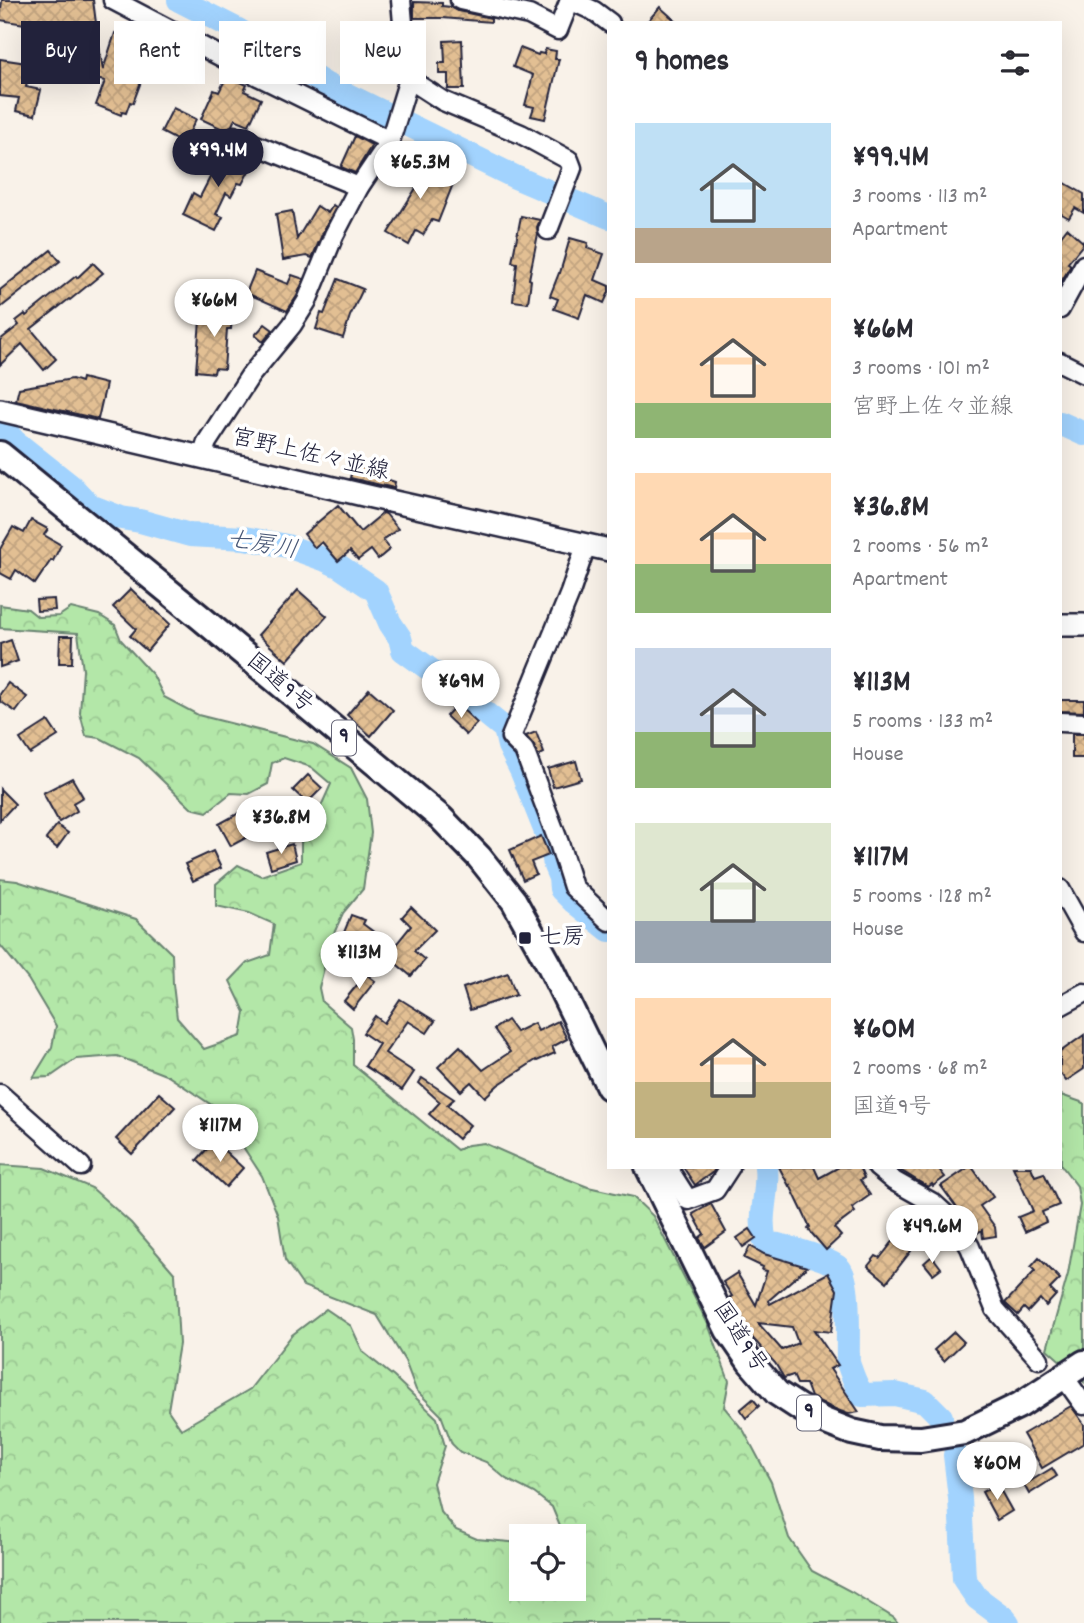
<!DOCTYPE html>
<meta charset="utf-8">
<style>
body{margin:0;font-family:Dekko,"Klee One",sans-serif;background:#f7f7f7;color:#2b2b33;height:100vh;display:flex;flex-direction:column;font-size:26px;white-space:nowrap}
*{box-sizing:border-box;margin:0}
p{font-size:23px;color:#7c7c81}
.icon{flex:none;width:38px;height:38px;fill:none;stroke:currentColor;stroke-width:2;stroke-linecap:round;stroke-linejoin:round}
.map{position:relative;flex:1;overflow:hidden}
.panel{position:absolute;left:607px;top:21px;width:455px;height:1148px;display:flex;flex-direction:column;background:#fff;border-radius:0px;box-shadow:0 7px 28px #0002}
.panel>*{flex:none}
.hud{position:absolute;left:21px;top:21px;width:481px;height:63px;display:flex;gap:14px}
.fabs{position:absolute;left:509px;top:1524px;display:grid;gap:14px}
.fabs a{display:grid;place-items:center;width:77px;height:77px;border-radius:0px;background:#fff;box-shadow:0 7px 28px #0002;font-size:35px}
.price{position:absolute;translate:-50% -60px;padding:0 16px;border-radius:24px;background:#fff;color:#222;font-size:23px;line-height:46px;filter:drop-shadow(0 2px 4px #0008)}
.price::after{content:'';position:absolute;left:50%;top:42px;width:21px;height:16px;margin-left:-10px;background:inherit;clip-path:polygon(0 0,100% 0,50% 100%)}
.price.on{background:#22223b;color:#fff}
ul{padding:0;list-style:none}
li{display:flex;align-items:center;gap:21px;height:175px;padding:0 28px}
li span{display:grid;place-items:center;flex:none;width:196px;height:140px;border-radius:0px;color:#555}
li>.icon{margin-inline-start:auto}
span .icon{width:84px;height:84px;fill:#fffc;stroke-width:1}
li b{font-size:30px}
h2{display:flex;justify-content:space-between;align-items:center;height:84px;padding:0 28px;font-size:30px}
.tag{padding:0 24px;border-radius:0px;background:#fff;box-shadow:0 7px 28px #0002;font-size:24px;line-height:63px}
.tag.on{background:#22223b;color:#fff}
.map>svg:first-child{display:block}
.forest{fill:url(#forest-crowns);stroke:#6a8472;stroke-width:2}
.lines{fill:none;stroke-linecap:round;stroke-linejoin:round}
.river{stroke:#a2d3fe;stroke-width:24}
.building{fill:url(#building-cross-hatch);stroke:#22223b;stroke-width:2;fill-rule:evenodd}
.minor-casing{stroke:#22223b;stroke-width:23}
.major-casing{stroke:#22223b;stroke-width:26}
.highway-casing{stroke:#22223b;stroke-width:30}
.minor{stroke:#fff;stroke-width:18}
.major{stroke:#fff;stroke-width:21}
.highway{stroke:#fff;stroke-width:24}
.poi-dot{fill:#22223b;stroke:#fff;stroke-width:2.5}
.labels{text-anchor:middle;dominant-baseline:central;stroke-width:7;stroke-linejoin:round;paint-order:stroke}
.shield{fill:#fff;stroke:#646476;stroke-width:2}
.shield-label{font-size:21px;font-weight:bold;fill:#22223b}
.street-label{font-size:23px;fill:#22223b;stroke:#fff}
.poi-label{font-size:23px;fill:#22223b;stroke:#fff;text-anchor:start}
.water-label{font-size:24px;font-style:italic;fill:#485776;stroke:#fff}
</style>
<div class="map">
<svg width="1084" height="1623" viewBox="0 0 1084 1623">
<defs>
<pattern id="forest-crowns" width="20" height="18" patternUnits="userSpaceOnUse" patternTransform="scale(1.75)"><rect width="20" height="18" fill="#b3e7a8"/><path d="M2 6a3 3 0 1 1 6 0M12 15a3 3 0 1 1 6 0" fill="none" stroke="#9ac692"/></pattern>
<pattern id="building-cross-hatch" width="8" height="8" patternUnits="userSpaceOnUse" patternTransform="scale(1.75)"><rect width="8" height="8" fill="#e2bf93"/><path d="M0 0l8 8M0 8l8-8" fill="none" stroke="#c2a480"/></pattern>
</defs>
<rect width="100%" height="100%" fill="#f9f2e9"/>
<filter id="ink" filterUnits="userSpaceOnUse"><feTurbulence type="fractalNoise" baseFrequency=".0143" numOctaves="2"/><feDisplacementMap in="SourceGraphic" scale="14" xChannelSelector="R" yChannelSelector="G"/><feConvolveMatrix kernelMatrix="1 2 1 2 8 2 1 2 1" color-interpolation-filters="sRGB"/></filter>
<g filter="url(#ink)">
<g class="forest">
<polygon points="0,605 28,609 38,617 59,616 71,608 99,615 115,625 121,640 153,675 164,697 198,715 313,744 351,768 367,799 371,833 363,889 343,913 331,940 319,988 322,1002 351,1027 353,1039 353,1065 457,1150 468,1145 484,1143 547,1171 588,1187 633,1197 653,1216 708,1324 729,1381 724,1407 744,1431 771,1482 789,1538 812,1571 852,1592 894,1618 898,1623 0,1623 0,1165 44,1168 92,1188 131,1223 175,1274 179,1344 168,1410 181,1429 250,1389 292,1335 326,1309 351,1326 363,1352 394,1377 437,1418 445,1446 433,1483 440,1511 456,1530 477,1539 521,1543 522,1589 574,1589 574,1536 564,1536 552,1507 534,1493 506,1479 486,1462 460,1452 452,1444 441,1415 416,1390 405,1361 377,1315 303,1286 285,1260 278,1216 262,1176 219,1110 168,1076 117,1056 76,1059 50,1077 33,1078 52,1047 56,1026 28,979 0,945 0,879 17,881 136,919 172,954 173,984 177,1018 204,1049 241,1036 245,1012 230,981 247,963 270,955 274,924 249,913 216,906 216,884 238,865 261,876 301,862 301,838 318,813 331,784 311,767 284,758 272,763 268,784 249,794 231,793 207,812 191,808 139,758 100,738 86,736 80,713 83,670 78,633 0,628"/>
<polygon points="1061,1095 1084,1103 1084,1382 1047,1349 1068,1274 1080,1205 1077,1186 1061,1165"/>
</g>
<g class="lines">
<g class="river">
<polyline points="179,0 238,30 325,84 515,177 609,217"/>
<polyline points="1060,423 1084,434"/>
<polyline points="0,424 14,441 72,487 90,506 121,518 140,521 190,535 244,538 287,546 326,560 339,566 376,591 390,623 400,638 403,650 443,679 505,729 509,746 522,772 552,847 555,866 560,878 561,889 574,902 609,930"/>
<path d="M766,1167C769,1192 758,1216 765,1241L770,1244L778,1245C792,1249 831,1259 840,1269C851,1284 847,1343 848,1363C853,1376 854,1382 862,1395L895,1394L925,1401L941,1417"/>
<polyline points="955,1455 960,1498 964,1579 977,1598 1004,1618 1008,1623"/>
</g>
</g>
<g class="building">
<polygon points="2,0 93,0 96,23 55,29 0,20"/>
<polygon points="414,2 442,3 442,6 451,7 458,11 491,18 491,22 442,18 414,18"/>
<polygon points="660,7 678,23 646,23"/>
<polygon points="390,25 392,59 370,61 369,56 358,57 357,43 363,43 361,27"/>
<polygon points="115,33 131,38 127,52 162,63 158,75 145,71 133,103 130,102 126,113 122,112 121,115 96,105 105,81 84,77 83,80 57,71 61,57 66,59 73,37 99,46 103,70"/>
<polygon points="462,40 464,89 448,89 448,74 439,74 439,63 445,63 444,41"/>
<polygon points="520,48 538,55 539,53 544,54 545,49 556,51 555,59 559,59 545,119 531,116 534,107 525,105 533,75 513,67"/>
<polygon points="27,51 42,52 41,68 29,68 26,87 41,90 35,115 16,111 19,98 0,96 0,59 27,63"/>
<polygon points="227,76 247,85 244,91 261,99 249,125 235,119 232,125 225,130 201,119 214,90 219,92"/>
<polygon points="173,108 196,119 184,144 161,132"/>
<polygon points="355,136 372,145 355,173 341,167"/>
<polygon points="227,144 246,153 240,166 249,171 242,184 238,183 231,196 226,193 216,214 223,217 216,231 183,215 193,193 200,197"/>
<polygon points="403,153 428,164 423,175 453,184 438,222 432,220 423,235 416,231 409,245 388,233 421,180 396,169"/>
<polygon points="1060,180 1084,194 1084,213 1075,208 1069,218 1060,213"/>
<polygon points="333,205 336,207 324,230 312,258 307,256 283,260 276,214 292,211 297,239 317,206 328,213"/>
<polygon points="521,216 540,220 537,227 538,234 529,279 531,280 528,303 513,301 517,263 512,262"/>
<polygon points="1067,228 1084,243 1068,263 1071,265 1060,284 1060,237"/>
<polygon points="570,238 588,243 587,248 604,254 595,280 609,286 609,292 604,303 587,295 579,318 554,309 558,299 550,296 559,273 560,273"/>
<polygon points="51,250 60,261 0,308 0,290"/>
<polygon points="93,263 103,273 70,300 69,299 31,329 56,359 44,370 22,344 0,365 0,340 19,325 16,321 25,314 26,316 76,276 77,278"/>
<polygon points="255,271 288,284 292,275 304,279 297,296 287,311 246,293"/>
<polygon points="338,279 363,289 350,316 343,338 316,329 321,313 324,314"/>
<polygon points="211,305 233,307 231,329 227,329 224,369 215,368 214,373 196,371 200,320 210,321"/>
<polygon points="265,324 273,330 263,342 255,335"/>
<polygon points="82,378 106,384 98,419 16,400 19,388 72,379 81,382"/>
<polygon points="353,465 384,473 383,478 395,482 394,488 350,478"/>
<polygon points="338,505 360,532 383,513 386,514 398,529 383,540 390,549 378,559 371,550 358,560 350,551 338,561 322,542 315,548 304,534"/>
<polygon points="31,520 48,529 44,535 61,545 53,561 51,560 35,584 16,570 11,579 0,573 0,549 13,527 24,533"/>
<polygon points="131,589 153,610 154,609 170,624 147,651 130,636 136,629 113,607"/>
<polygon points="298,590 327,616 287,661 258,635"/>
<polygon points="54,599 55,610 37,611 36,600"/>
<polygon points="60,636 73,636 72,663 59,663"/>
<polygon points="11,640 18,661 0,667 0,644"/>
<polygon points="8,683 27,697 16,712 0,701 0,694"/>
<polygon points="369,689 393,710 371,736 347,715"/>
<polygon points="1060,700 1084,700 1084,712 1060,711"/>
<polygon points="457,704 477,723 466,735 446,716"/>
<polygon points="48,721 58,736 30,754 20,739"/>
<polygon points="536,732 544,753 538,756 534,746 526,736"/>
<rect x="1072" y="734" width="12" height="24"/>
<polygon points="576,761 581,779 553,787 548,769"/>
<polygon points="308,775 322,788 307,803 293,790"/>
<polygon points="72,778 83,797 73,803 77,811 59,822 43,793"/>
<polygon points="0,789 15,804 0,820"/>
<polygon points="239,813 251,835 231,846 219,824"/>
<polygon points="57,825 68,833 57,848 46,839"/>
<polygon points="541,836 549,855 531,862 536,874 523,880 510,850"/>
<polygon points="292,844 296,860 271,868 266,852"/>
<polygon points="213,851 221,868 193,881 185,864"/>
<polygon points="411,907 435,930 414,951 425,960 411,976 375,946 374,948 359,936 351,956 337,950 351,915 365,920 363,924 394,947 411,926 402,917"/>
<polygon points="508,973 516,995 470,1010 463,988"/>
<polygon points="366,974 375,981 353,1009 344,1001"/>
<polygon points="400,999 435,1021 427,1033 408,1021 385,1053 414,1072 402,1090 365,1066 379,1044 363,1033 375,1016 384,1023"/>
<polygon points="507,1020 516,1032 534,1023 538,1031 558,1021 567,1039 552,1047 555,1053 537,1061 536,1060 498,1085 485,1097 471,1082 461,1091 438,1067 460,1046 483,1070 510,1052 494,1029"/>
<polygon points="1084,1035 1084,1069 1066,1081 1060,1073 1060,1052"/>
<polygon points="422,1078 454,1099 447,1105 470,1125 458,1139 429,1114 440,1102 419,1083"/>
<polygon points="159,1093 175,1107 132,1154 116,1139"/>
<polygon points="214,1141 243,1168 226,1187 197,1160"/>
<polygon points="683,1167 716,1167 713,1172 695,1185"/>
<polygon points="779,1167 814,1167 819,1178 839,1167 859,1167 864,1178 860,1180 870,1195 852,1208 855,1212 834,1228 841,1236 826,1250 808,1229 810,1227 790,1185 789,1186"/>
<polygon points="895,1167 937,1167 945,1177 933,1186 932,1184 928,1187"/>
<polygon points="969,1167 972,1167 993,1197 980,1206 995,1227 996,1236 983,1238 982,1230 976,1234 941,1186"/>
<polygon points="1013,1167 1031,1167 1035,1176 1044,1173 1059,1205 1042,1212 1046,1222 1025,1232 1018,1217 1033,1211"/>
<polygon points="711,1204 726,1232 705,1247 699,1238 704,1234 693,1214"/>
<polygon points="750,1229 756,1238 743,1247 737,1238"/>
<polygon points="895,1239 911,1251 887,1282 868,1266 876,1256 880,1258"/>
<path d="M750,1246L764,1254L807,1267L768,1301L770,1304L828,1273L837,1290L831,1332L814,1330L838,1365L830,1369L859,1412L848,1414L830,1407L811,1397L806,1384H797L793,1375L784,1378L775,1363L748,1333L749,1331L730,1297L732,1296L723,1282L737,1273L756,1305L767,1271L762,1270L763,1267L744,1258ZM758,1323L792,1327L798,1343L782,1350Z"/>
<polygon points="932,1256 941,1268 933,1274 924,1263"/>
<polygon points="1039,1258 1060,1279 1050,1289 1056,1295 1046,1306 1040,1299 1028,1312 1024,1308 1018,1315 1005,1303 1035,1271 1031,1267"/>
<polygon points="954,1332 964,1342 944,1361 934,1350"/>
<polygon points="753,1399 759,1406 746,1418 740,1410"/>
<polygon points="1071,1406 1084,1424 1084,1443 1042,1468 1023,1434"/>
<polygon points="1052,1468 1057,1476 1029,1494 1024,1485"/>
<polygon points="997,1484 1012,1511 997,1520 982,1492"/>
</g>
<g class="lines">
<defs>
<g id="minor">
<polyline points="113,0 260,77 390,141"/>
<polyline points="460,0 529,15 558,30 570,0"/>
<polyline points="570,0 594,11 610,23"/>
<polyline points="409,79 443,101 521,134 569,160 572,168 548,230"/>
<polyline points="234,136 359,187"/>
<polyline points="1060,309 1084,265"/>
<polyline points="1060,362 1084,374"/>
<polyline points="202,457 207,442 250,376 292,325 307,301 334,235 359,187 390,141 409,79 406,58 401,0"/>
<polyline points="586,545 570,593 511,737 524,750 559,843 573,887 609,921"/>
<polyline points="1060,722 1084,723"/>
<polyline points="1060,889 1084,932"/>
<polyline points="1060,1006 1084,993"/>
<polyline points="0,1094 81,1166"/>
<polyline points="665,1167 669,1170 688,1200 715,1190 730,1167"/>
<polyline points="877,1167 894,1181 933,1203 944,1213 964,1237 970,1247 995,1309 1039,1359"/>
<polyline points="1069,1384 1084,1405"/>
</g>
<g id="major">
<polyline points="0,410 372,497 609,550"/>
<polyline points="1060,625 1084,625"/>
</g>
<g id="highway">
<polyline points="0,454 200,617 441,818 479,857 514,901 550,966 609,1087"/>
<polyline points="648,1167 728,1330 750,1362 777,1393 800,1408 824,1421 852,1432 880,1438 921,1439 965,1432 1020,1405 1084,1363"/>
</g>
</defs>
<use href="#minor" class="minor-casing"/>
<use href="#major" class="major-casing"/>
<use href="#highway" class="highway-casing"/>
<use href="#minor" class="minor"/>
<use href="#major" class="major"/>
<use href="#highway" class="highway"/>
</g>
</g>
<rect class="poi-dot" x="518" y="931" width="14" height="14" rx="3.5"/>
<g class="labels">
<g class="shield">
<rect x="332" y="720.5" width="24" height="35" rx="5"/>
<rect x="797" y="1395.5" width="24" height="35" rx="5"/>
</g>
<g class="shield-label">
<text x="344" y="738">9</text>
<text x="809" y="1413">9</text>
</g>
<g class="street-label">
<text transform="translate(310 456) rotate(13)">宮野上佐々並線</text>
<text transform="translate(279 684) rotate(40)">国道9号</text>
<text transform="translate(739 1338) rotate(57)">国道9号</text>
</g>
<g class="poi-label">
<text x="539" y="938">七房</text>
</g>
<g class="water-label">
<text transform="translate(262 546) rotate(10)">七房川</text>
</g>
</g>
</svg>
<div class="fabs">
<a><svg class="icon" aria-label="locate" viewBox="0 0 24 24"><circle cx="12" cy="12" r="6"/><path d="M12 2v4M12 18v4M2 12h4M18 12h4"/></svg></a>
</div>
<b class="price on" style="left:218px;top:189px">¥99.4M</b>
<b class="price" style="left:420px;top:201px">¥65.3M</b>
<b class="price" style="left:214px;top:339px">¥66M</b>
<b class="price" style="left:461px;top:720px">¥69M</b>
<b class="price" style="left:281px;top:856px">¥36.8M</b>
<b class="price" style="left:359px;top:991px">¥113M</b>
<b class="price" style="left:220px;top:1164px">¥117M</b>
<b class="price" style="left:932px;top:1265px">¥49.6M</b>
<b class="price" style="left:997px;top:1502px">¥60M</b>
<div class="hud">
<a class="tag on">Buy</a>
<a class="tag">Rent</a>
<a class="tag">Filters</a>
<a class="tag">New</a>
</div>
<section class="panel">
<h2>9 homes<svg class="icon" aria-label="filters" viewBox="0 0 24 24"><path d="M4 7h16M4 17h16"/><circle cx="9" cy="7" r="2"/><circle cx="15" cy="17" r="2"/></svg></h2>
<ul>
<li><span style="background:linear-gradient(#bfe0f5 75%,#b9a48a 0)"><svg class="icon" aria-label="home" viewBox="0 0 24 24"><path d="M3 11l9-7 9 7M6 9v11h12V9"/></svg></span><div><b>¥99.4M</b><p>3 rooms · 113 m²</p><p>Apartment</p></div></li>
<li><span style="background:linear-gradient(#ffd9b3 75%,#8fb573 0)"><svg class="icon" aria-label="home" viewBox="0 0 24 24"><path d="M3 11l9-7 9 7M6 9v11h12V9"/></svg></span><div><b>¥66M</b><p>3 rooms · 101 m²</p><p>宮野上佐々並線</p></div></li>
<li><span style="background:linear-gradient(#ffd9b3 65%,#8fb573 0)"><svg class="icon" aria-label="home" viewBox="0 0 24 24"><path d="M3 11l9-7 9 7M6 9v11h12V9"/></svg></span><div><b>¥36.8M</b><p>2 rooms · 56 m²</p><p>Apartment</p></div></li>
<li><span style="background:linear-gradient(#c9d6e8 60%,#8fb573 0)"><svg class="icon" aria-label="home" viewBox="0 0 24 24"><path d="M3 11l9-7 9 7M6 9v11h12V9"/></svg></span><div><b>¥113M</b><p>5 rooms · 133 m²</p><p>House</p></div></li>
<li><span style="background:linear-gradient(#dfe7d0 70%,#9aa5b1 0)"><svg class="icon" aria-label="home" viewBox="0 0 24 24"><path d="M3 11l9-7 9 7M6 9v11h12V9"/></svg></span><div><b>¥117M</b><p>5 rooms · 128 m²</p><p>House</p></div></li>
<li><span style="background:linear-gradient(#ffd9b3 60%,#c2b280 0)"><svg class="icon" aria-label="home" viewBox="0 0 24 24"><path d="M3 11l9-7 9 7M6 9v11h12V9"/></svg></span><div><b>¥60M</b><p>2 rooms · 68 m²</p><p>国道9号</p></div></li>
</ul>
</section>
</div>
